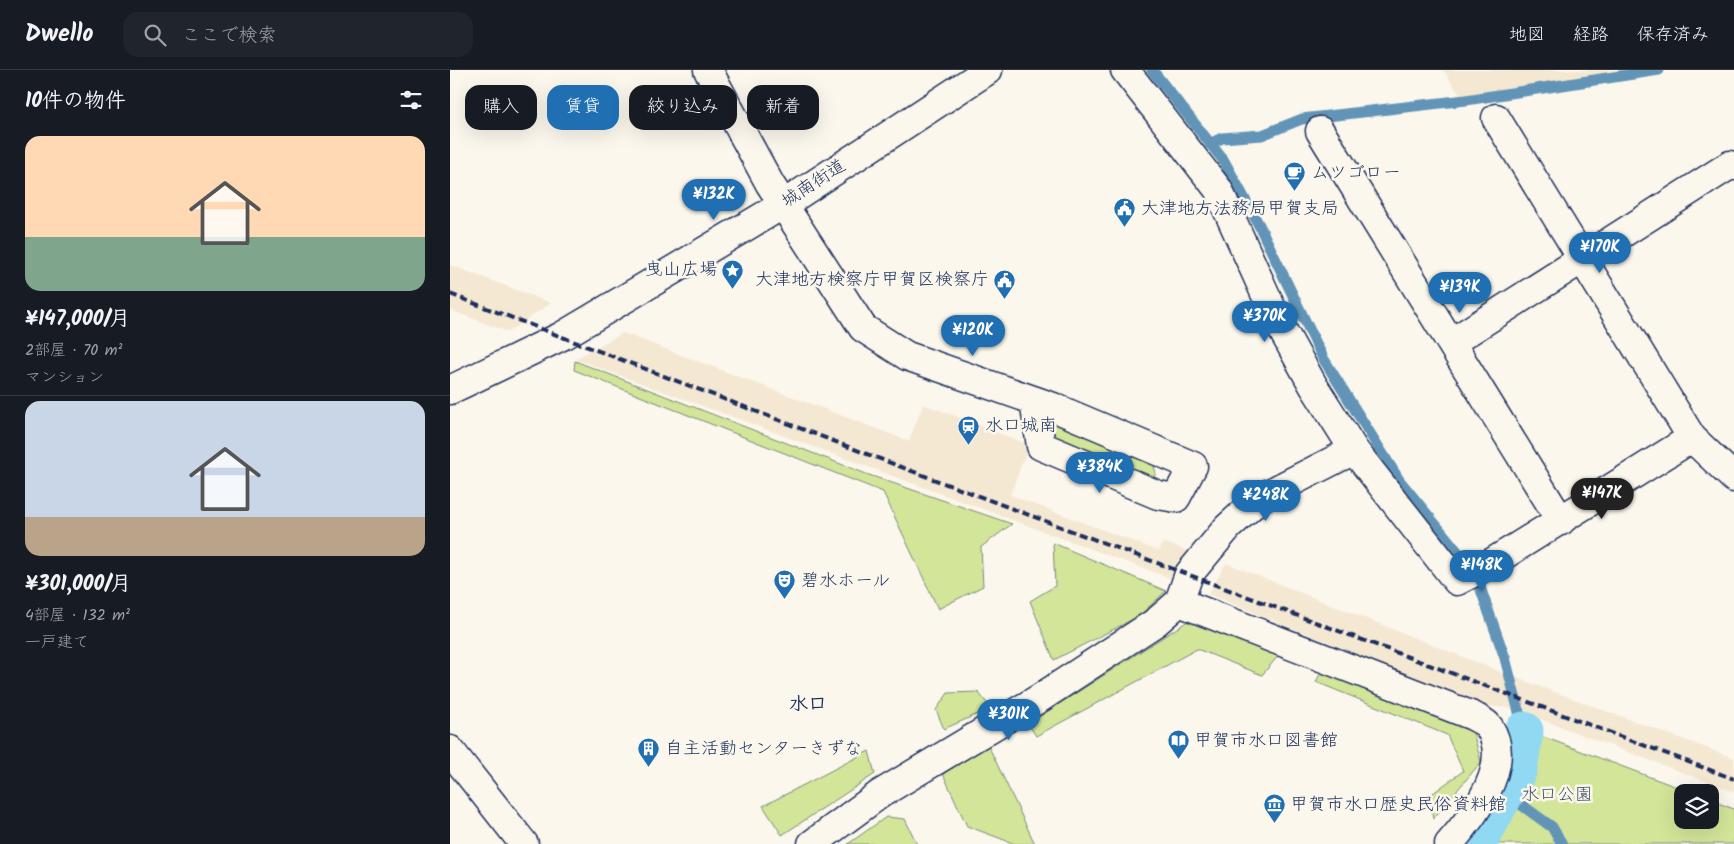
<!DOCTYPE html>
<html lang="ja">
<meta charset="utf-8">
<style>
body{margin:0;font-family:Kalam,"Klee One",sans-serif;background:#20242c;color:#f1f3f6;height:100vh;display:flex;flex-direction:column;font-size:19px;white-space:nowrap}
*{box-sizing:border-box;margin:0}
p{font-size:16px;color:#9ea1a6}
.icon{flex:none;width:28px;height:28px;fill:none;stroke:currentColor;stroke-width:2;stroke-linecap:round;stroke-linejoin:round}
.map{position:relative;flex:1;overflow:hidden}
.side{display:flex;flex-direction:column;background:#171b24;width:450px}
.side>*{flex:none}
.top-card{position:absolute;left:15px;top:15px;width:475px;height:45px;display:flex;gap:10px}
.buttons{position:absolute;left:1224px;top:714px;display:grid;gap:10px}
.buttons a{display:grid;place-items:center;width:45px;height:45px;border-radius:10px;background:#171b24;box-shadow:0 5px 20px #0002;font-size:25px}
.price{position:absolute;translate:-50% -42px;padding:0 11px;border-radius:18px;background:#1f6fb2;color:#fff;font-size:16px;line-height:32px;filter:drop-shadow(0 1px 2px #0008)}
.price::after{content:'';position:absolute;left:50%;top:30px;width:15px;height:11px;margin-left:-8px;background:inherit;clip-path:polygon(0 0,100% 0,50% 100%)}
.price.current{background:#222;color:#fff}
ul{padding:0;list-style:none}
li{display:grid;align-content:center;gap:10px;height:265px;padding:0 25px}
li+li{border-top:1px solid #363941}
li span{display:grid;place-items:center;height:155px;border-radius:15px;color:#555}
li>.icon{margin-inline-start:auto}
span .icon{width:90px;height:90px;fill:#fffc;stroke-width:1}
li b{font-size:21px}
h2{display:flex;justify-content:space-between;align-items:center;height:60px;padding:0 25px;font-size:21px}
.pill{padding:0 18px;border-radius:15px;background:#171b24;box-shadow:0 5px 20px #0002;font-size:18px;line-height:45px}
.pill.current{background:#1f6fb2;color:#fff}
header{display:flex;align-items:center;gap:30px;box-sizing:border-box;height:70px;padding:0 25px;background:#171b24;border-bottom:1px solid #363941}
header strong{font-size:24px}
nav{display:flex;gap:28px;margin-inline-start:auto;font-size:18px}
.search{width:350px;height:45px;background:#20242c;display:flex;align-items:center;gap:12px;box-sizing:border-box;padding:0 18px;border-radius:15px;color:#9ea1a6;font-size:19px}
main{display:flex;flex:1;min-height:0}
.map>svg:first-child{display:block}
.built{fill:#f5e8d3}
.green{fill:#d3e599;stroke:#778a7c}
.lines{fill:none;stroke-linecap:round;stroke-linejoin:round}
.stream{stroke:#6294b7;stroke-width:11}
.canal{stroke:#91d8f3;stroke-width:39}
.street-casing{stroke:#1b2f5e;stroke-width:31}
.secondary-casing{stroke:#1b2f5e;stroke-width:31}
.street{stroke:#fbf7ec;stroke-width:28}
.secondary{stroke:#fbf7ec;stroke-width:28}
.rail{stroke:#1b2f5e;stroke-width:4;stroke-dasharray:8 4;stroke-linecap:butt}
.labels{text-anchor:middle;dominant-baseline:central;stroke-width:5;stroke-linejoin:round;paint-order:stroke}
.poi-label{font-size:18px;fill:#1b2f5e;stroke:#fbf7ec;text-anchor:start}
.street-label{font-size:18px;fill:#1b2f5e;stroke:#fbf7ec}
.park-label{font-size:18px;fill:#40536a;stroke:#fbf7ec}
.neighbourhood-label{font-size:19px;font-weight:bold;fill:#1b2f5e;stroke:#fbf7ec}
</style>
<header>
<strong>Dwello</strong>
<div class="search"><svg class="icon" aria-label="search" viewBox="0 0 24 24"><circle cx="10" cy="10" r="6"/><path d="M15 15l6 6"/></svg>ここで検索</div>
<nav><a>地図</a><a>経路</a><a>保存済み</a></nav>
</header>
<main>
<section class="side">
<h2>10件の物件<svg class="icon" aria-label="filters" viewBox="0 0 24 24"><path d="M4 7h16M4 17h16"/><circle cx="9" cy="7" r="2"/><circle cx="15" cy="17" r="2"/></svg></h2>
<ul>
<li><span style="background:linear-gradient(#ffd9b3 65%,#7fa58c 0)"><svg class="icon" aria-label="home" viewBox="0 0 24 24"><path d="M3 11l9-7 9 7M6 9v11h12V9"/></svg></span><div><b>¥147,000/月</b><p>2部屋 · 70 m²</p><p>マンション</p></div></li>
<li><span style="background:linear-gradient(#c9d6e8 75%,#b9a48a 0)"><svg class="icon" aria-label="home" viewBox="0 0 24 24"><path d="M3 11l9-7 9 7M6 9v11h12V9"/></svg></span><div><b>¥301,000/月</b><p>4部屋 · 132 m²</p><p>一戸建て</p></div></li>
</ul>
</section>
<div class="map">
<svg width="1284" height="774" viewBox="0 0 1284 774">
<rect width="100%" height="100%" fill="#fbf7ec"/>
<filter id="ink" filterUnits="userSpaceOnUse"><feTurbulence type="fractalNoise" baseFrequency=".02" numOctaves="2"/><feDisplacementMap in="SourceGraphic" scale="10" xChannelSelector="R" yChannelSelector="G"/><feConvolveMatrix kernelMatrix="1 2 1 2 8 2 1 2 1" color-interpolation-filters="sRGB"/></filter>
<g filter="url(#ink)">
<g class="built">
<polygon points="993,0 1194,0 1012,28"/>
<polygon points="0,195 101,233 58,262 0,240"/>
<polygon points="173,263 459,371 473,334 508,347 579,375 560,425 709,481 713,472 746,484 728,511 125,289"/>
<polygon points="776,493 1056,604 1284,688 1284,722 1061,638 1033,636 758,524"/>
</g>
<g class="green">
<polygon points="125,291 419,405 562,454 531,477 533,516 488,539 433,422 124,300"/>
<polygon points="598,351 703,392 706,404 698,413 597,369"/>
<polygon points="603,473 716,521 689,546 604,590 580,531 605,516"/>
<polygon points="741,549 829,585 812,605 747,579 586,666 578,654"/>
<polygon points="873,598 1022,658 1031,692 983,749 979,726 1013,701 997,665 866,612"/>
<polygon points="528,622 541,638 494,659 486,640 498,623"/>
<polygon points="1075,660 1240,722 1232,722 1232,750 1260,750 1260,730 1284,739 1284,774 1006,774 1047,718 1063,704"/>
<polygon points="538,675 585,774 565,774 517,756 493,704"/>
<polygon points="419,681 425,704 332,765 313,736"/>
<polygon points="436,747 455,749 467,774 398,774"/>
</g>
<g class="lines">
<g class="stream">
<polyline points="702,0 774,91 810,157 873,288 949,410 1025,503 1055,588 1074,661"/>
<polyline points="760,74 772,68 812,65 852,49 1016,30 1209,0"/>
<polyline points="1055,723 1102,757 1112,774"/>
</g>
<polyline class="canal" points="1027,774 1068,699 1074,661"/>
<defs>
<g id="street">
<polyline points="258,0 320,114 413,258 457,286 603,337 743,396 726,428 708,425 591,376 584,331"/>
<polyline points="675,0 768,119 827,250 863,315 904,380 1007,511 1038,495 1242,368"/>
<polyline points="1046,48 1242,368 1284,408"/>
<polyline points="870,61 1111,451"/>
<polyline points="1002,272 1280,95 1284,96"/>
<path d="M729,532L1023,646C1028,649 1036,652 1039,657C1064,695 1023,747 999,774"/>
<polyline points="362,774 430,724 590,628 706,552 729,532 739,504 778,457 810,428 904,380"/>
</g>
<g id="secondary">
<polyline points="0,320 112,266 334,134 538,0"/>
<polyline points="0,680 74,774"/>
</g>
</defs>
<use href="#street" class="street-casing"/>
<use href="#secondary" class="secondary-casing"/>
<use href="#street" class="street"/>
<use href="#secondary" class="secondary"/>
<polyline class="rail" points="0,224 451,397 1284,709"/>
</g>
</g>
<defs>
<symbol id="cafe-pin" viewBox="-11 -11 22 30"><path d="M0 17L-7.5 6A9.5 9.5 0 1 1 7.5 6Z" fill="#1f6fb2" stroke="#fbf7ec"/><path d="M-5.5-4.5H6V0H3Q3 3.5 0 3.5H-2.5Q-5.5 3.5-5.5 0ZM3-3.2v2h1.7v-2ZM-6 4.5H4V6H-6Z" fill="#fff"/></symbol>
<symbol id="civic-pin" viewBox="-11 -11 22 30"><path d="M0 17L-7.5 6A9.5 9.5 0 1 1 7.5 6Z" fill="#1f6fb2" stroke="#fbf7ec"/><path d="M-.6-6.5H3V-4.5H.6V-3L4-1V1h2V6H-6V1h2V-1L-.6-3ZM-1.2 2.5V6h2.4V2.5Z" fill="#fff"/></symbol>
<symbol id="sight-pin" viewBox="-11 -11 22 30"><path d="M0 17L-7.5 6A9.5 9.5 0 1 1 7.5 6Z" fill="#1f6fb2" stroke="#fbf7ec"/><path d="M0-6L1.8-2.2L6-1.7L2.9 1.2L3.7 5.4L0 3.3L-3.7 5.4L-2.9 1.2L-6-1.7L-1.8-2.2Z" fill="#fff"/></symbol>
<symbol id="station-pin" viewBox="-11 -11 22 30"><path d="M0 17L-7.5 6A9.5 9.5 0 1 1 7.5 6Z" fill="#1f6fb2" stroke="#fbf7ec"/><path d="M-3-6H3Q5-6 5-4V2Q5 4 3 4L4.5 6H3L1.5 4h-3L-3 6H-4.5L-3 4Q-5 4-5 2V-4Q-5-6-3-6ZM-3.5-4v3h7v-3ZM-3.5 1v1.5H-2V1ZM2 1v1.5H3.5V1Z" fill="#fff"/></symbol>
<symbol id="theatre-pin" viewBox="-11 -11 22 30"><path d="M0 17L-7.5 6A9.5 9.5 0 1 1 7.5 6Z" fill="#1f6fb2" stroke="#fbf7ec"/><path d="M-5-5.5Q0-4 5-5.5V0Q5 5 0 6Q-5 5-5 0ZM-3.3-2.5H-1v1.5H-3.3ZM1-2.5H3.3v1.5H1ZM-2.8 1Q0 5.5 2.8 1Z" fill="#fff"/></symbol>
<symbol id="library-pin" viewBox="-11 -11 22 30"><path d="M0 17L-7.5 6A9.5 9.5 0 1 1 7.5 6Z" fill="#1f6fb2" stroke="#fbf7ec"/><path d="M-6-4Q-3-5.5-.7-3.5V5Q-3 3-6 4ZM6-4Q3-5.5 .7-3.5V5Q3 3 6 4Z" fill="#fff"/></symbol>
<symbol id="building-pin" viewBox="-11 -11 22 30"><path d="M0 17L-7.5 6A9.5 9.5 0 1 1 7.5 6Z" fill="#1f6fb2" stroke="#fbf7ec"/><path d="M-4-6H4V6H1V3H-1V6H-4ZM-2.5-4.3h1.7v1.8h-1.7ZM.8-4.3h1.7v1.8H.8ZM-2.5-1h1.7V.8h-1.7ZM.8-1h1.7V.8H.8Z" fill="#fff"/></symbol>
<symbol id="museum-pin" viewBox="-11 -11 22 30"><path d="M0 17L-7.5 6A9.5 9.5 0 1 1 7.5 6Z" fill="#1f6fb2" stroke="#fbf7ec"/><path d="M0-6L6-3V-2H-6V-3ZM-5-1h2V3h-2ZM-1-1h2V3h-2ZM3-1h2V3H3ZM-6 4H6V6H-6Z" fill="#fff"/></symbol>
</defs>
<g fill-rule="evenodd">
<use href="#cafe-pin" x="832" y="90" width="25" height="34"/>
<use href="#civic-pin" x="662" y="126" width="25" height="34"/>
<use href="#sight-pin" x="270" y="188" width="25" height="34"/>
<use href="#civic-pin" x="542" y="198" width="25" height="34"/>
<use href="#station-pin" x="506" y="344" width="25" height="34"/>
<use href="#theatre-pin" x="322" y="498" width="25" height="34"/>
<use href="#library-pin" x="716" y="658" width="25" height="34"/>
<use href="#building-pin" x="186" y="666" width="25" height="34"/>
<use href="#museum-pin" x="812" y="722" width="25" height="34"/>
</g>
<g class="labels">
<g class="poi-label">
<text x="861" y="103">ムツゴロー</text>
<text x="691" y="139">大津地方法務局甲賀支局</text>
<text x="267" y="200" text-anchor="end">曳山広場</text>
<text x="539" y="210" text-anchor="end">大津地方検察庁甲賀区検察庁</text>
<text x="535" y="356">水口城南</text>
<text x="351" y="511">碧水ホール</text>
<text x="744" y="671">甲賀市水口図書館</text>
<text x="215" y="679">自主活動センターきずな</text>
<text x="840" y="735">甲賀市水口歴史民俗資料館</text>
</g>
<g class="street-label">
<text transform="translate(364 114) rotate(-33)">城南街道</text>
</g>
<g class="park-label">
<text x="1107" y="725">水口公園</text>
</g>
<g class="neighbourhood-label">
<text x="358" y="635">水口</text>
</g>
</g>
</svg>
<div class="buttons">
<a><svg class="icon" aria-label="layers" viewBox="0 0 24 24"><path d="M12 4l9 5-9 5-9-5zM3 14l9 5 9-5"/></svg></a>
</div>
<b class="price" style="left:264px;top:151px">¥132K</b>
<b class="price" style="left:1150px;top:204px">¥170K</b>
<b class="price" style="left:1010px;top:244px">¥139K</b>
<b class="price" style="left:815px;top:273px">¥370K</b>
<b class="price" style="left:523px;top:287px">¥120K</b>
<b class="price" style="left:650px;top:424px">¥384K</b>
<b class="price current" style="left:1152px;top:450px">¥147K</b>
<b class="price" style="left:816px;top:452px">¥248K</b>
<b class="price" style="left:1032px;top:522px">¥148K</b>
<b class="price" style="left:559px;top:671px">¥301K</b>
<div class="top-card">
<a class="pill">購入</a>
<a class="pill current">賃貸</a>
<a class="pill">絞り込み</a>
<a class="pill">新着</a>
</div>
</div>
</main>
